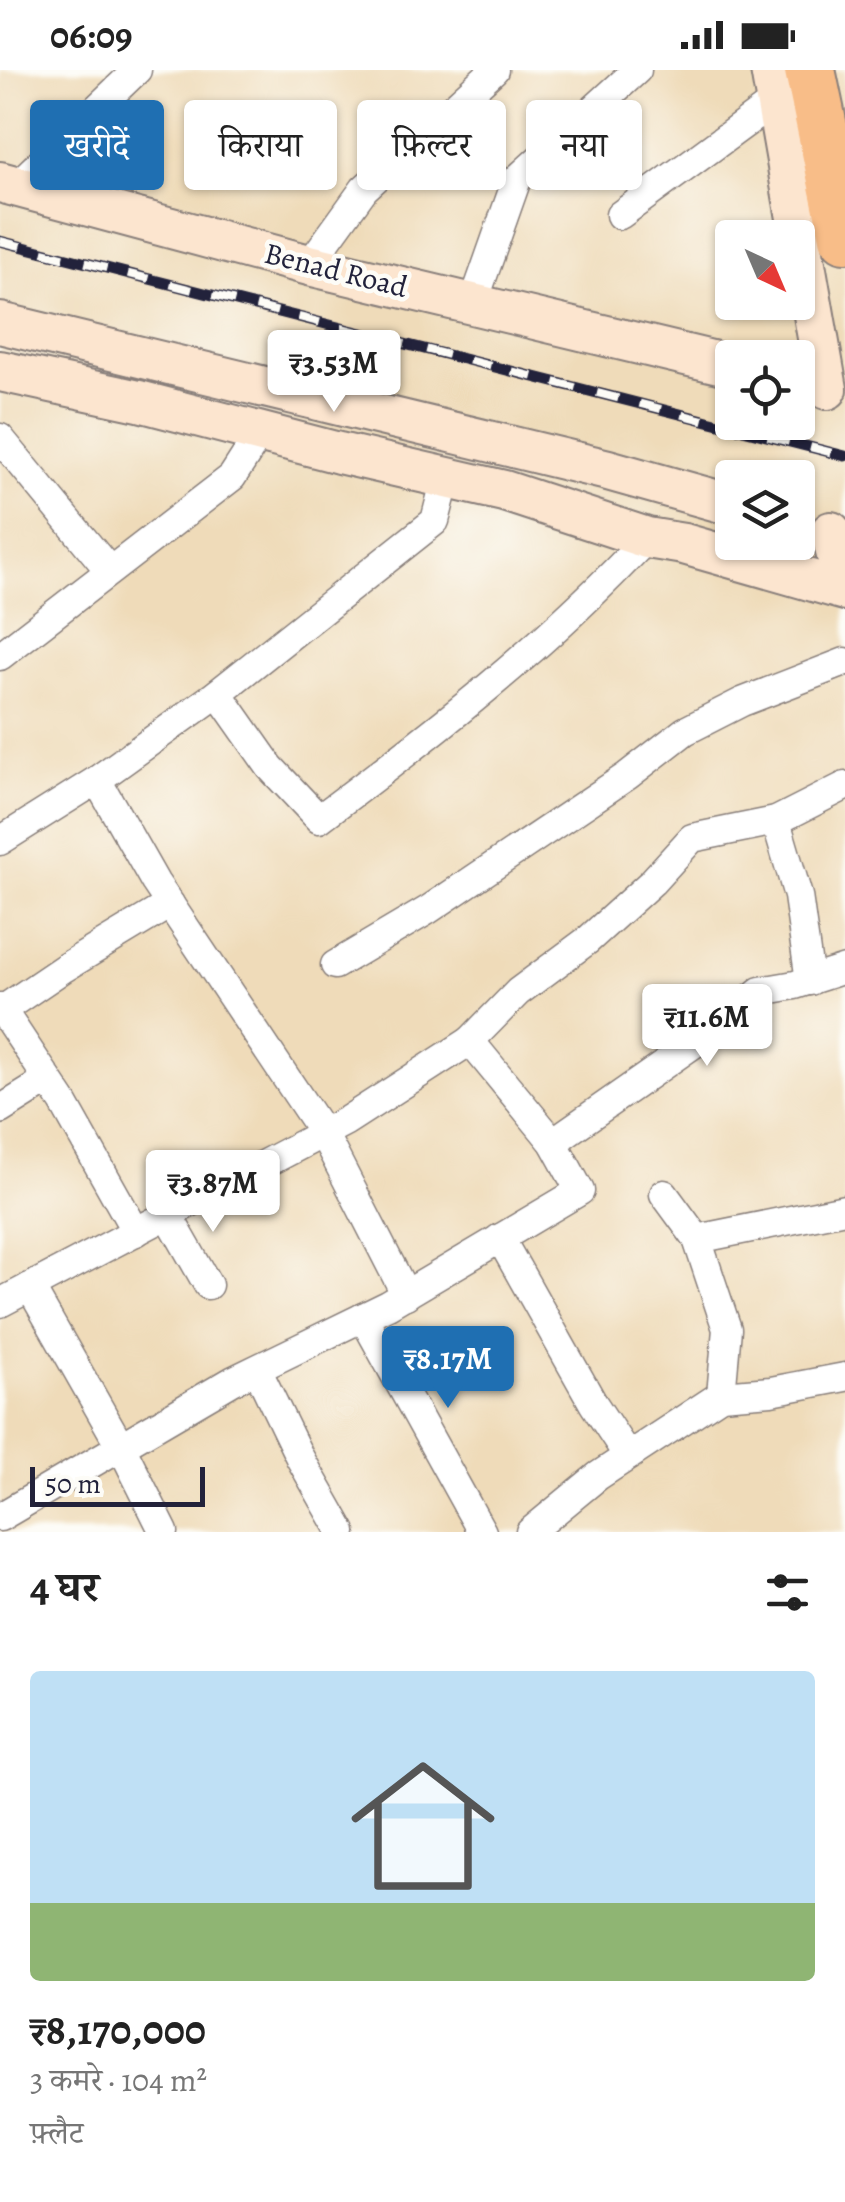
<!DOCTYPE html>
<html lang="hi">
<meta charset="utf-8">
<style>
body{margin:0;font-family:Alegreya,"Noto Serif Devanagari",serif;background:#f2f2f2;color:#222;height:100vh;display:flex;flex-direction:column;font-size:38px;white-space:nowrap}
*{box-sizing:border-box;margin:0}
p{font-size:32px;color:#767676}
.icon{flex:none;width:55px;height:55px;fill:none;stroke:currentColor;stroke-width:2;stroke-linecap:round;stroke-linejoin:round}
.map{position:relative;height:1462px;overflow:hidden}
.drawer{display:flex;flex-direction:column;background:#fff;flex:1}
.drawer>*{flex:none}
.banner{position:absolute;left:30px;top:30px;width:785px;height:90px;display:flex;gap:20px}
.needle{width:65px;rotate:136deg}
.tools{position:absolute;left:715px;top:150px;display:grid;gap:20px}
.tools a{display:grid;place-items:center;width:100px;height:100px;border-radius:10px;background:#fff;box-shadow:0 2px 8px #0004;font-size:50px}
.scale{position:absolute;left:30px;bottom:25px;width:175px;box-sizing:border-box;padding-left:10px;border:5px solid #22223b;border-top:0;font-size:28px;line-height:35px;white-space:nowrap;color:#22223b;-webkit-text-stroke:8px #fdfcf7;paint-order:stroke}
.price{position:absolute;translate:-50% -85px;padding:0 22px;border-radius:10px;background:#fff;color:#222;font-size:32px;line-height:65px;filter:drop-shadow(0 2px 5px #0008)}
.price::after{content:'';position:absolute;left:50%;top:60px;width:30px;height:22px;margin-left:-15px;background:inherit;clip-path:polygon(0 0,100% 0,50% 100%)}
.price.selected{background:#1f6fb2;color:#fff}
ul{padding:0;list-style:none}
li{display:grid;align-content:center;gap:20px;height:530px;padding:0 30px}
li+li{border-top:2px solid #e0e0e0}
li span{display:grid;place-items:center;height:310px;border-radius:10px;color:#555}
li>.icon{margin-inline-start:auto}
span .icon{width:180px;height:180px;fill:#fffc;stroke-width:1}
li b{font-size:42px}
h2{display:flex;justify-content:space-between;align-items:center;height:120px;padding:0 30px;font-size:42px}
.tag{padding:0 35px;border-radius:10px;background:#fff;box-shadow:0 2px 8px #0004;font-size:35px;line-height:90px}
.tag.selected{background:#1f6fb2;color:#fff}
.status{display:flex;justify-content:space-between;align-items:center;height:70px;padding:0 50px;background:#fff;direction:ltr}
.status svg{height:28px;fill:currentColor}
.map>svg:first-child{display:block}
.lines{fill:none;stroke-linecap:round;stroke-linejoin:round}
.street-casing{stroke:#887e7a;stroke-width:31}
.secondary-casing{stroke:#887e7a;stroke-width:44}
.highway-casing{stroke:#887e7a;stroke-width:54}
.street{stroke:#fff;stroke-width:28}
.secondary{stroke:#fce5cf;stroke-width:40}
.highway{stroke:#f8bd88;stroke-width:50}
.rail-casing{stroke:#22223b;stroke-width:11}
.rail{stroke:#fdfcf7;stroke-width:8;stroke-dasharray:22;stroke-linecap:butt}
.labels{text-anchor:middle;dominant-baseline:central;stroke-width:9;stroke-linejoin:round;paint-order:stroke}
.street-label{font-size:30px;fill:#22223b;stroke:#fdfcf7}
</style>
<div class="status"><b>06:09</b><svg viewBox="0 0 49 12"><path d="M0 12V9h3v3zM5 12V6h3v6zM10 12V3h3v9zM15 12V0h3v12zM26 1h20v11H26zM47 4h2v5h-2z"/></svg></div>
<div class="map">
<svg width="845" height="1462" viewBox="0 0 845 1462">
<rect width="100%" height="100%" fill="#fdfcf7"/>
<filter id="ink" filterUnits="userSpaceOnUse"><feTurbulence type="fractalNoise" baseFrequency=".01" numOctaves="2"/><feDisplacementMap in="SourceGraphic" scale="20" xChannelSelector="R" yChannelSelector="G"/><feConvolveMatrix kernelMatrix="1 2 1 2 8 2 1 2 1" color-interpolation-filters="sRGB"/></filter>
<filter id="wash" filterUnits="userSpaceOnUse"><feTurbulence type="fractalNoise" baseFrequency=".0048" numOctaves="4" result="noise"/><feDisplacementMap in="SourceGraphic" scale="40" xChannelSelector="R" yChannelSelector="G"/><feGaussianBlur stdDeviation="2.25" result="paint"/><feColorMatrix in="noise" values="0 0 0 0 0 0 0 0 0 0 0 0 0 0 0 0 0 1.4 0 .05"/><feComposite in="paint" operator="in"/></filter>
<g filter="url(#wash)">
<rect width="100%" height="100%" fill="#efdbb9"/>
</g>
<g filter="url(#ink)">
<g class="lines">
<defs>
<g id="street">
<polyline points="16,116 137,0"/>
<polyline points="620,145 777,30"/>
<polyline points="309,195 364,119 494,0"/>
<polyline points="473,234 517,109 637,0"/>
<polyline points="0,368 109,500"/>
<path d="M446,408L435,451L218,623L270,697L319,749C434,663 550,573 647,468"/>
<polyline points="0,586 232,407 261,362"/>
<polyline points="218,623 97,710 155,812 323,1063 406,1225"/>
<polyline points="776,751 798,826 810,911"/>
<polyline points="0,771 97,710"/>
<polyline points="335,895 428,840 627,706 685,661 742,632 845,592"/>
<polyline points="0,937 63,1032 136,1162"/>
<polyline points="2,940 64,898 170,834"/>
<polyline points="470,971 518,922 588,870 652,812 692,768 776,751 845,716"/>
<polyline points="0,1040 48,1010"/>
<polyline points="553,1072 712,961 760,921 795,915 845,899"/>
<polyline points="664,1124 697,1169"/>
<polyline points="168,1145 208,1215"/>
<polyline points="500,1168 593,1333 628,1386"/>
<polyline points="30,1217 125,1384 164,1462"/>
<polyline points="0,1233 346,1051 470,971 553,1072 580,1121 388,1235 234,1310 0,1447"/>
<polyline points="363,1247 482,1462"/>
<polyline points="258,1301 300,1388 342,1462"/>
<polyline points="721,1325 727,1259 697,1169 845,1139"/>
<polyline points="530,1462 598,1406 721,1325 771,1321 845,1307"/>
</g>
<g id="secondary">
<polyline points="771,0 827,319"/>
<polyline points="0,112 309,195 732,296"/>
<polyline points="0,253 608,400 732,435"/>
<polyline points="0,301 139,331 339,383 504,421 647,468 684,474 845,520"/>
<polyline points="831,462 845,517"/>
</g>
<polyline id="highway" points="810,0 845,167"/>
</defs>
<use href="#street" class="street-casing"/>
<use href="#secondary" class="secondary-casing"/>
<use href="#highway" class="highway-casing"/>
<use href="#street" class="street"/>
<use href="#secondary" class="secondary"/>
<use href="#highway" class="highway"/>
<defs>
<polyline id="rail" points="0,171 845,386"/>
</defs>
<use href="#rail" class="rail-casing"/>
<use href="#rail" class="rail"/>
</g>
</g>
<g class="labels">
<g class="street-label">
<text transform="translate(336 200) rotate(14)">Benad Road</text>
</g>
</g>
</svg>
<div class="tools">
<a><svg class="needle" viewBox="-14 -14 28 28"><path d="M0-13l5 13h-10z" fill="#e53935"/><path d="M0 13l5-13h-10z" fill="#767676"/></svg></a>
<a><svg class="icon" aria-label="locate" viewBox="0 0 24 24"><circle cx="12" cy="12" r="6"/><path d="M12 2v4M12 18v4M2 12h4M18 12h4"/></svg></a>
<a><svg class="icon" aria-label="layers" viewBox="0 0 24 24"><path d="M12 4l9 5-9 5-9-5zM3 14l9 5 9-5"/></svg></a>
</div>
<div class="scale">50 m</div>
<b class="price" style="left:334px;top:345px">₹3.53M</b>
<b class="price" style="left:707px;top:999px">₹11.6M</b>
<b class="price" style="left:213px;top:1165px">₹3.87M</b>
<b class="price selected" style="left:448px;top:1341px">₹8.17M</b>
<div class="banner">
<a class="tag selected">खरीदें</a>
<a class="tag">किराया</a>
<a class="tag">फ़िल्टर</a>
<a class="tag">नया</a>
</div>
</div>
<section class="drawer">
<h2>4 घर<svg class="icon" aria-label="filters" viewBox="0 0 24 24"><path d="M4 7h16M4 17h16"/><circle cx="9" cy="7" r="2"/><circle cx="15" cy="17" r="2"/></svg></h2>
<ul>
<li><span style="background:linear-gradient(#bfe0f5 75%,#8fb573 0)"><svg class="icon" aria-label="home" viewBox="0 0 24 24"><path d="M3 11l9-7 9 7M6 9v11h12V9"/></svg></span><div><b>₹8,170,000</b><p>3 कमरे · 104 m²</p><p>फ़्लैट</p></div></li>
</ul>
</section>
